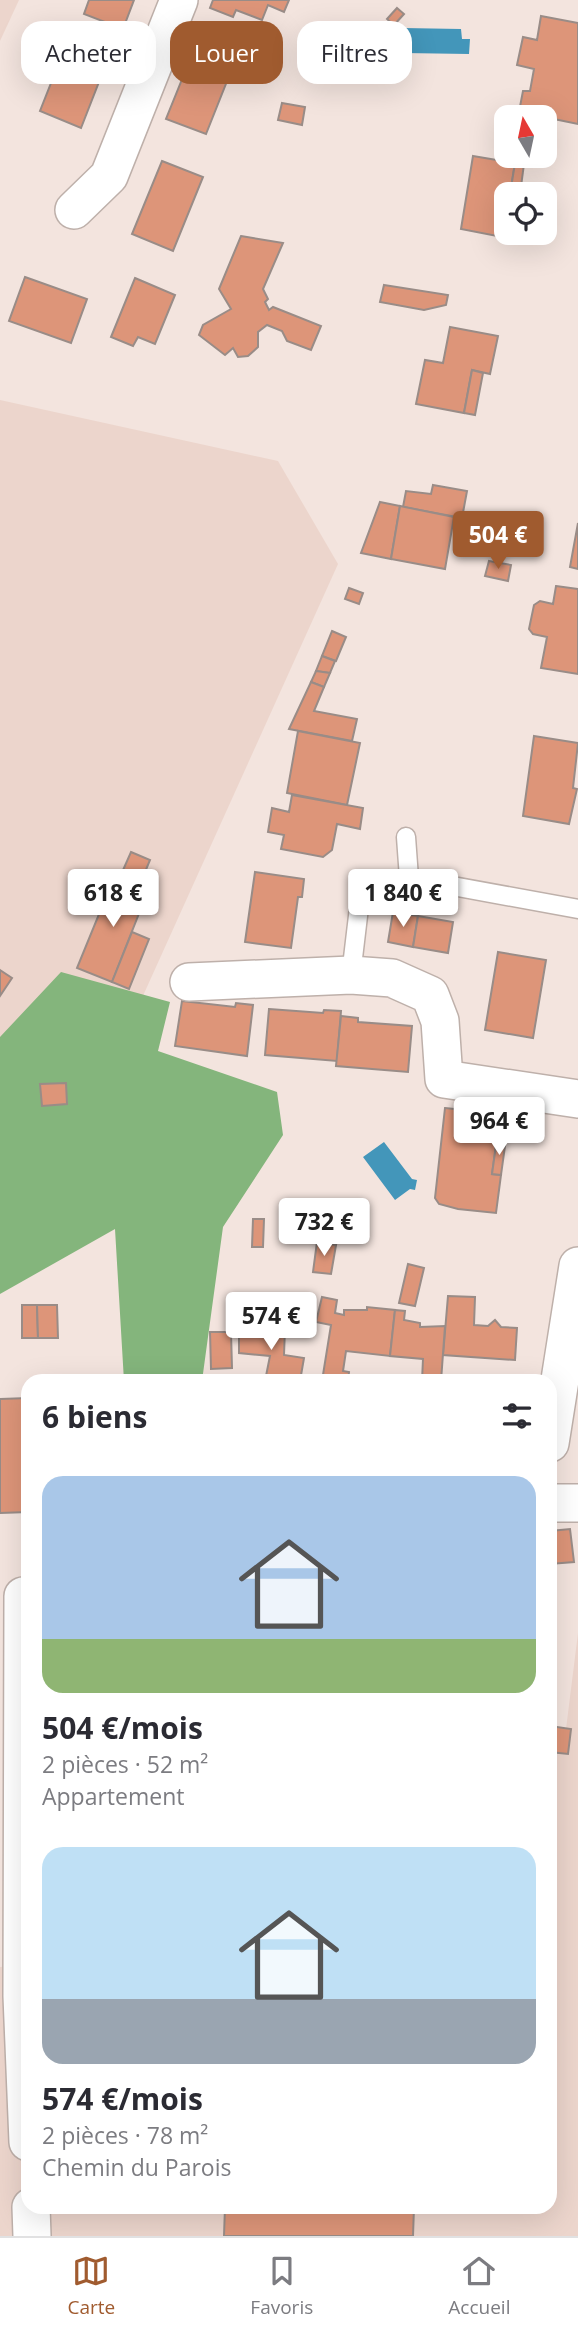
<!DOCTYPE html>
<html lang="fr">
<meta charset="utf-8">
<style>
body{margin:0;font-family:"Open Sans",sans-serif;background:#f2f2f3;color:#2b2b33;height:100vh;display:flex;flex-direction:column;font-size:26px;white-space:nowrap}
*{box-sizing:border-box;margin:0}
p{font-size:23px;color:#7c7c81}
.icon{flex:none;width:38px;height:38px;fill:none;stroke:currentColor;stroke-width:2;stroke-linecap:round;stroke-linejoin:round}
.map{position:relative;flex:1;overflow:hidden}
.drawer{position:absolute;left:21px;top:1374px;width:536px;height:840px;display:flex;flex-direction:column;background:#fff;border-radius:21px;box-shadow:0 7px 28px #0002}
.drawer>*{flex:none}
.guide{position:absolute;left:21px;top:21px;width:537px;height:63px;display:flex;gap:14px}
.needle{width:46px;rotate:351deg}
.tools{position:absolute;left:494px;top:105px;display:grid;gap:14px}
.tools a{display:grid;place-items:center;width:63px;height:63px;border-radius:14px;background:#fff;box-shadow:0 7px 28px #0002;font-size:35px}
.price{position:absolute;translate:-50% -60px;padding:0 16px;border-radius:7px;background:#fff;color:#222;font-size:23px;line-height:46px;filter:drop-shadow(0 2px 4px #0008)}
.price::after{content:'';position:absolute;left:50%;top:42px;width:21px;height:16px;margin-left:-10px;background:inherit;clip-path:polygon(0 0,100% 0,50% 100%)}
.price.current{background:#a05b2f;color:#fff}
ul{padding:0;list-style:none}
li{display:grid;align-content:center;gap:14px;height:371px;padding:0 21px}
li span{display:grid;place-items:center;height:217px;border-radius:21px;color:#555}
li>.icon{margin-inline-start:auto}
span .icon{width:126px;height:126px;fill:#fffc;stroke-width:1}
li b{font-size:30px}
h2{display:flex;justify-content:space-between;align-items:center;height:84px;padding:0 21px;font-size:30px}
.tag{padding:0 24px;border-radius:21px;background:#fff;box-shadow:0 7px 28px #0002;font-size:24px;line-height:63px}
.tag.current{background:#a05b2f;color:#fff}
.menu{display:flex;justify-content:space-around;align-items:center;height:98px;border-top:2px solid #e1e1e2;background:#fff;font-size:19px;color:#7c7c81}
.menu a{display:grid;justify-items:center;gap:4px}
.menu .current{color:#a05b2f}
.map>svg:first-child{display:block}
.built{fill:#ecd5cc}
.forest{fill:#84b57c}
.water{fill:#4396ba}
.building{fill:#dd9579;stroke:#998c87;stroke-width:2}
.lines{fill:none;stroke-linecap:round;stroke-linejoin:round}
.lane-casing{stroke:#beb0aa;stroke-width:21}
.street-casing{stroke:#beb0aa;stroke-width:40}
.lane{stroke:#fff;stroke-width:18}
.street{stroke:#fff;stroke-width:37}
</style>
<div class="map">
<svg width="578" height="2236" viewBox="0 0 578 2236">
<rect width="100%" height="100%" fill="#f3e4de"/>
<g class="built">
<polygon points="0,0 19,0 0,41"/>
<polygon points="0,400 278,461 338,564 86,1122 0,1145"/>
<polygon points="578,1633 578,2236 0,2236 0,1967 28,1965 28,2207 550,2207 550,1753 563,1753"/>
</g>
<polygon class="forest" points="61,972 170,1002 158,1051 277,1092 283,1135 223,1227 202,1381 124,1381 115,1229 0,1294 0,1037"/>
<g class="water">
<polygon points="403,28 461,29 462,39 470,39 469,54 403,53"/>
<polygon points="384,1142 412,1179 417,1180 415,1190 410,1189 395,1200 363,1157"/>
</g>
<g class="building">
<polygon points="89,0 134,0 123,29 84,14"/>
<polygon points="213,0 289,0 284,12 268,5 262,20 236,10 233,17 210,8"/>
<polygon points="397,8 404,14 394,25 387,19"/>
<polygon points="541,16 578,23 578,124 549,118 548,129 544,128 544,117 518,117 523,91 530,91 534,69 517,65 523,37 537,40"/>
<polygon points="72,30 113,46 81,128 40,111"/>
<polygon points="190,42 199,46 195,58 185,54"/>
<polygon points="207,44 237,56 206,134 166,119 187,67 196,71"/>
<polygon points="282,103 305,107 302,125 278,120"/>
<polygon points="473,156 515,163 510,194 506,194 506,233 519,233 518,240 461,229"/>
<polygon points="162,161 203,177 173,251 132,234"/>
<polygon points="515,163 524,164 520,194 510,194"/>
<polygon points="241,236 283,243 263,289 268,299 265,302 269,310 273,307 321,326 311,350 287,341 282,331 267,325 258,332 258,347 248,356 238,357 233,348 225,355 199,335 203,325 231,309 219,289"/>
<polygon points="25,277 87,299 71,343 9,321"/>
<polygon points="135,278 175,295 155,344 138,337 133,346 111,337"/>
<polygon points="384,285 448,295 446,305 424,310 380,302"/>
<polygon points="450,327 498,336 490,374 472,370 464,413 416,404 425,360 443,363"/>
<polygon points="472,370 483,373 475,415 464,413"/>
<polygon points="433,485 467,491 462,518 403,507 406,491 431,494"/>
<polygon points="380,502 400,506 391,559 361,553"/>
<polygon points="400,506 454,517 445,569 391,559"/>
<polygon points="578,523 578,569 570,567"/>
<polygon points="489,561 511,565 508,581 485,576"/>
<polygon points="556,586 578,589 578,674 541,668 547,637 533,634 529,629 534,605 540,601 553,604"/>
<polygon points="349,588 363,593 359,604 345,599"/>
<polygon points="332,631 346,637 336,661 322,656"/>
<polygon points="322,656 335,661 330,673 316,671"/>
<polygon points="316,671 330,673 324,687 311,682"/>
<polygon points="311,682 324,687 314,711 357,719 352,741 289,729"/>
<polygon points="298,731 360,743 347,805 287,793"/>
<polygon points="534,736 578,743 573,788 577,789 569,824 523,816"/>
<polygon points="292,795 363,808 360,829 337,824 332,850 323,857 281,849 284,835 268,832 272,808 289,812"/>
<polygon points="131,852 150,860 140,884 120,877"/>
<polygon points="255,872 304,879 302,897 298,897 291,948 245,942"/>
<polygon points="115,875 149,888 112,982 77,968"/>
<polygon points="393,912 418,916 413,947 388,942"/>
<polygon points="418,916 453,922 448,953 413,947"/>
<polygon points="132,932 149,939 129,989 112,982"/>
<polygon points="498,952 546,960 533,1038 485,1030"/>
<polygon points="0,970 12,978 0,996"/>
<polygon points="182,1001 235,1007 236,1003 253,1005 247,1056 175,1046"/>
<polygon points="269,1009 323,1013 324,1010 341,1011 337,1061 265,1055"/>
<polygon points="341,1016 358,1018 358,1022 412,1026 408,1072 336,1066"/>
<polygon points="66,1083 67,1104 42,1106 40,1084"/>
<polygon points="445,1108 482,1112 479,1135 497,1138 492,1174 501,1175 496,1213 458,1209 439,1204 435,1198"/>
<polygon points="497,1138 506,1139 501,1175 492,1174"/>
<polygon points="253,1219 264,1219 263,1247 252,1247"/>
<polygon points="321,1228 338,1231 336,1245 319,1242"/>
<polygon points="317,1242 336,1245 331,1274 313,1272"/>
<polygon points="408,1264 424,1268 415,1306 399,1303"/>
<polygon points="448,1296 475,1297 474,1325 488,1326 495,1320 501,1327 517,1328 515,1360 443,1355"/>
<polygon points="322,1297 337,1300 335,1313 344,1315 344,1310 367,1310 367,1307 395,1310 390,1356 346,1351 343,1371 349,1372 348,1381 322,1381 331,1325 316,1322"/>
<polygon points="22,1305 37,1305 38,1338 22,1338"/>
<polygon points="37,1305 57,1305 58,1338 38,1338"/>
<polygon points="248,1307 258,1307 258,1317 247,1316"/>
<polygon points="395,1310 405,1311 404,1320 420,1323 420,1327 445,1326 441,1381 422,1381 423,1359 390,1356"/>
<polygon points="239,1326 285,1328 284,1355 304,1358 300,1381 265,1381 270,1356 239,1353"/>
<polygon points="210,1332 231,1332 232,1368 211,1369"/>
<polygon points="28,1398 28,1512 0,1513 0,1399"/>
<polygon points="570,1529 574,1562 550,1564 550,1531"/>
<polygon points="550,1726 571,1729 568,1754 550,1752"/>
<polygon points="225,2207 414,2207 413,2236 224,2236"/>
</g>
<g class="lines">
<defs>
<g id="lane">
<polyline points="406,837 409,878 578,909"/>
<polyline points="351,975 360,899"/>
</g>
<g id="street">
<polyline points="74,210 109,176 179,0"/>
<polyline points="189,982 351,975 392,978 430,995 440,1021 444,1079 578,1099"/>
<polyline points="550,1443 578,1266"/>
<polyline points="550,1503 578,1503"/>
<polyline points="23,1596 22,1996 28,2142"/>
<polyline points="31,2207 32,2236"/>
</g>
</defs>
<use href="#lane" class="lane-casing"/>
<use href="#street" class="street-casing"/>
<use href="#lane" class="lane"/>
<use href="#street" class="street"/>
</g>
</svg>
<div class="tools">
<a><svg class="needle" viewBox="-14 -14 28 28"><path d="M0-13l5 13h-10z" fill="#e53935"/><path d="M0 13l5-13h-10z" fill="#7c7c81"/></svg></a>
<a><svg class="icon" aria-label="locate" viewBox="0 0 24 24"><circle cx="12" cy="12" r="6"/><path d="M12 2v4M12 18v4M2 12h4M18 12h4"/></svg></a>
</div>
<b class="price current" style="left:498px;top:571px">504 €</b>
<b class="price" style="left:113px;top:929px">618 €</b>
<b class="price" style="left:403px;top:929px">1 840 €</b>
<b class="price" style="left:499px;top:1157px">964 €</b>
<b class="price" style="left:324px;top:1258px">732 €</b>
<b class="price" style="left:271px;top:1352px">574 €</b>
<div class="guide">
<a class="tag">Acheter</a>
<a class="tag current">Louer</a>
<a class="tag">Filtres</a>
</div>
<section class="drawer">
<h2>6 biens<svg class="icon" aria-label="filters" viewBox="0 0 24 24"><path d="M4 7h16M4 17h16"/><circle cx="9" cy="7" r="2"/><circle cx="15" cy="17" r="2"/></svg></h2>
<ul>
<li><span style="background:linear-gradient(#a9c7e8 75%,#8fb573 0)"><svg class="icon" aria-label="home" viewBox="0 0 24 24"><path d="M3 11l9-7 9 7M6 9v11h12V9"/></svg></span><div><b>504 €/mois</b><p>2 pièces · 52 m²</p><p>Appartement</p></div></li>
<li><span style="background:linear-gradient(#bfe0f5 70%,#9aa5b1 0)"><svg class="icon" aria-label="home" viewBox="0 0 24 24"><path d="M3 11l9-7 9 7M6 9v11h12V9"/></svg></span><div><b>574 €/mois</b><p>2 pièces · 78 m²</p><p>Chemin du Parois</p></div></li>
</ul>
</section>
</div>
<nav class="menu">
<a class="current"><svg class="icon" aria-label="map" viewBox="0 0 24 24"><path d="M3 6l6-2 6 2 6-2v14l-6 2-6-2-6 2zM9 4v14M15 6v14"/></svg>Carte</a>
<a><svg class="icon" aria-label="saved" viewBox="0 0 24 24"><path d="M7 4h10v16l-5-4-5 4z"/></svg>Favoris</a>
<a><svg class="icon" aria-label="home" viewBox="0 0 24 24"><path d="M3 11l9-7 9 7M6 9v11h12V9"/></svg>Accueil</a>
</nav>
